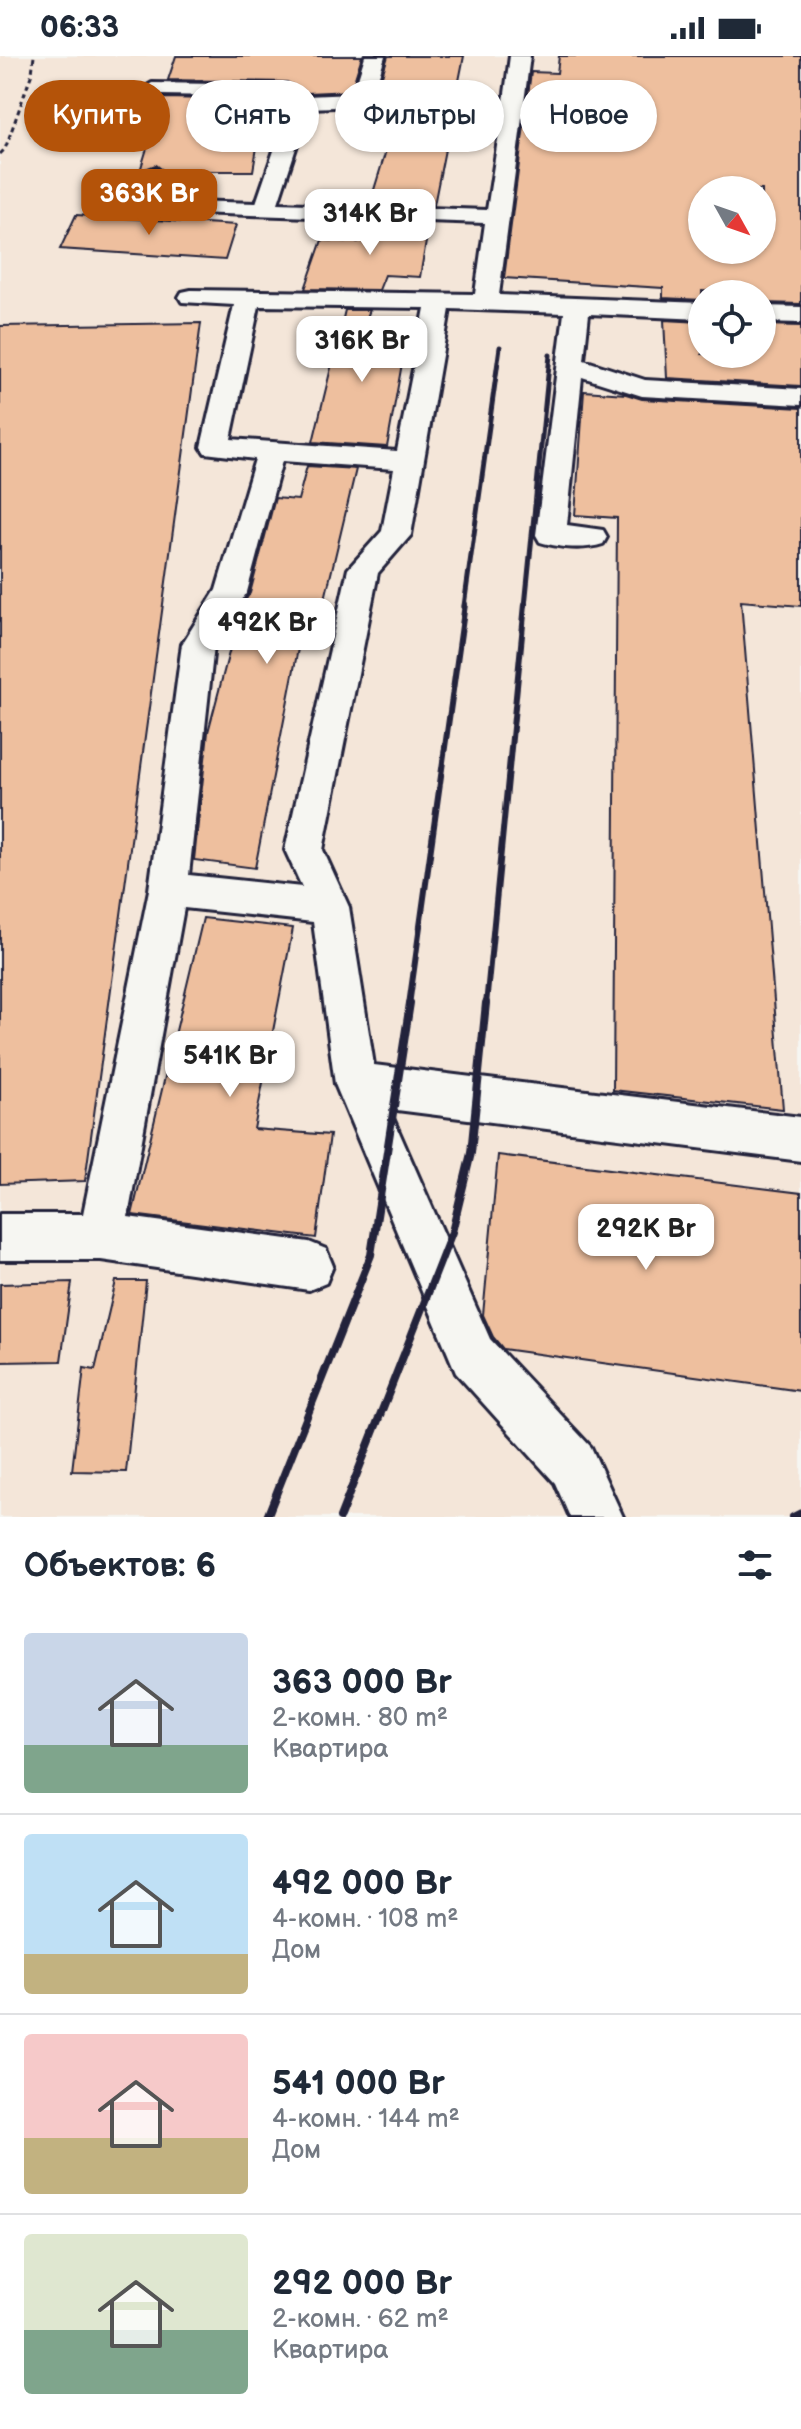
<!DOCTYPE html>
<html lang="ru">
<meta charset="utf-8">
<style>
body{margin:0;font-family:"Balsamiq Sans",sans-serif;background:#f2f2f3;color:#1f2937;height:100vh;display:flex;flex-direction:column;font-size:30px;white-space:nowrap}
*{box-sizing:border-box;margin:0}
p{font-size:26px;color:#747a83}
.icon{flex:none;width:44px;height:44px;fill:none;stroke:currentColor;stroke-width:2;stroke-linecap:round;stroke-linejoin:round}
.map{position:relative;height:1461px;overflow:hidden}
.drawer{display:flex;flex-direction:column;background:#fff;flex:1}
.drawer>*{flex:none}
.hud{position:absolute;left:24px;top:24px;width:754px;height:72px;display:flex;gap:16px}
.needle{width:52px;rotate:130deg}
.buttons{position:absolute;left:688px;top:120px;display:grid;gap:16px}
.buttons a{display:grid;place-items:center;width:88px;height:88px;border-radius:50%;background:#fff;box-shadow:0 2px 6px #0004;font-size:40px}
.price{position:absolute;translate:-50% -68px;padding:0 18px;border-radius:16px;background:#fff;color:#222;font-size:26px;line-height:52px;filter:drop-shadow(0 2px 4px #0008)}
.price::after{content:'';position:absolute;left:50%;top:48px;width:24px;height:18px;margin-left:-12px;background:inherit;clip-path:polygon(0 0,100% 0,50% 100%)}
.price.on{background:#b45309;color:#fff}
ul{padding:0;list-style:none}
li{display:flex;align-items:center;gap:24px;height:200px;padding:0 24px}
li+li{border-top:2px solid #e0e1e3}
li span{display:grid;place-items:center;flex:none;width:224px;height:160px;border-radius:8px;color:#555}
li>.icon{margin-inline-start:auto}
span .icon{width:96px;height:96px;fill:#fffc;stroke-width:1}
li b{font-size:34px}
h2{display:flex;justify-content:space-between;align-items:center;height:96px;padding:0 24px;font-size:34px}
.chip{padding:0 28px;border-radius:36px;background:#fff;box-shadow:0 2px 6px #0004;font-size:28px;line-height:72px}
.chip.on{background:#b45309;color:#fff}
.status{display:flex;justify-content:space-between;align-items:center;height:56px;padding:0 40px;background:#fff;direction:ltr}
.status svg{height:22px;fill:currentColor}
.map>svg:first-child{display:block}
.built{fill:#f4e6d9;fill-rule:evenodd}
.building{fill:#eebf9e;stroke:#22223b;stroke-width:2;fill-rule:evenodd}
.lines{fill:none;stroke-linecap:round;stroke-linejoin:round}
.minor-casing{stroke:#22223b;stroke-width:6}
.path{stroke:#22223b;stroke-width:3;stroke-dasharray:5 4;stroke-linecap:butt}
.minor{fill:#f6f6f2;fill-rule:evenodd}
.rail-far2{stroke:#22223b;stroke-width:5}
.rail-far1{stroke:#22223b;stroke-width:6}
.rail{stroke:#22223b;stroke-width:8}
</style>
<div class="status"><b>06:33</b><svg viewBox="0 0 49 12"><path d="M0 12V9h3v3zM5 12V6h3v6zM10 12V3h3v9zM15 12V0h3v12zM26 1h20v11H26zM47 4h2v5h-2z"/></svg></div>
<div class="map">
<svg width="801" height="1461" viewBox="0 0 801 1461">
<rect width="100%" height="100%" fill="#f6f6f2"/>
<filter id="ink" filterUnits="userSpaceOnUse"><feTurbulence type="fractalNoise" baseFrequency=".0125" numOctaves="2"/><feDisplacementMap in="SourceGraphic" scale="16" xChannelSelector="R" yChannelSelector="G"/><feConvolveMatrix kernelMatrix="1 2 1 2 8 2 1 2 1" color-interpolation-filters="sRGB"/></filter>
<g filter="url(#ink)">
<path class="built" d="M0,0H801V1461H0ZM702,134H762V194H702ZM702,238H762V298H702Z"/>
<g class="building">
<polygon points="176,0 362,0 351,35 307,37 287,26 168,24"/>
<polygon points="388,0 464,0 456,40 377,36"/>
<path d="M559,0H801V248L762,247V238L702,235V244L663,242V232L504,222L531,16L557,17ZM702,134H762V194H702Z"/>
<polygon points="163,42 265,44 253,115 164,115 156,109 140,115 148,89 152,86"/>
<polygon points="398,55 452,58 434,149 370,147"/>
<polygon points="76,159 236,169 225,204 60,193"/>
<polygon points="364,166 429,168 420,221 385,219 379,234 305,233 322,184 358,186"/>
<polygon points="345,254 370,254 363,271 408,274 387,391 313,386"/>
<polygon points="664,264 702,266 702,298 762,298 762,269 801,270 801,330 667,322"/>
<polygon points="201,267 85,1125 0,1128 0,270"/>
<polygon points="584,335 626,338 642,343 801,352 801,550 741,545 783,1053 613,1034 617,462 575,459"/>
<polygon points="307,410 356,413 320,564 304,562 255,812 194,804 208,676 241,551 250,537 275,442 298,444"/>
<polygon points="203,862 293,872 254,1073 330,1079 316,1182 132,1159"/>
<polygon points="498,1099 801,1137 801,1335 503,1293 493,1281 483,1259"/>
<polygon points="116,1225 146,1225 126,1416 72,1415 84,1312 95,1314"/>
<polygon points="72,1226 61,1305 0,1306 0,1228"/>
</g>
<g class="lines">
<defs>
<g id="minor">
<path d="M365,0H385L373,39L504,45L510,0H530L499,239L702,247V263L589,258L584,304L645,324L801,333V349L642,340L582,321L567,469L603,474L607,481L603,488C584,494 559,492 540,486L536,479L564,257L450,253L411,479L378,517L323,794L349,851L374,1009L801,1061V1105L389,1053L490,1283L591,1391L623,1461H570L555,1427L456,1317L335,1028L313,866L184,852L128,1161L309,1186L326,1193L333,1210L326,1227L309,1234L101,1204H0V1158H83L149,834L182,588L216,534L255,403L205,397L201,391L234,249L182,246L179,241L182,236L191,234L475,238L485,167L137,155L134,150L143,119L154,112L165,119L158,144L256,147L290,48L282,41L160,39L149,85L138,91L92,89L88,85L96,59H110L113,63L111,79H129L142,33L152,27L287,29L306,40L353,38ZM361,50L502,58L487,154L278,147L309,52ZM259,250L425,252L397,395L231,383ZM282,405L394,413L382,475L348,513L285,794L302,831L189,819L214,589L247,536Z"/>
<polygon points="762,250 801,251 801,267 762,266"/>
</g>
</defs>
<use href="#minor" class="minor-casing"/>
<polyline class="path" points="0,98 5,93 32,17 34,0"/>
<use href="#minor" class="minor"/>
<g class="rail-far2">
<polyline points="464,550 500,291"/>
<polyline points="525,550 550,299"/>
</g>
<g class="rail-far1">
<polyline points="409,949 465,548"/>
<polyline points="486,949 525,548"/>
</g>
<g class="rail">
<polyline points="267,1461 371,1199 410,947"/>
<polyline points="340,1461 452,1176 471,1097 486,947"/>
<polyline points="793,1461 801,1457"/>
</g>
</g>
</g>
</svg>
<div class="buttons">
<a><svg class="needle" viewBox="-14 -14 28 28"><path d="M0-13l5 13h-10z" fill="#e53935"/><path d="M0 13l5-13h-10z" fill="#747a83"/></svg></a>
<a><svg class="icon" aria-label="locate" viewBox="0 0 24 24"><circle cx="12" cy="12" r="6"/><path d="M12 2v4M12 18v4M2 12h4M18 12h4"/></svg></a>
</div>
<b class="price on" style="left:149px;top:181px">363K Br</b>
<b class="price" style="left:370px;top:201px">314K Br</b>
<b class="price" style="left:362px;top:328px">316K Br</b>
<b class="price" style="left:267px;top:610px">492K Br</b>
<b class="price" style="left:230px;top:1043px">541K Br</b>
<b class="price" style="left:646px;top:1216px">292K Br</b>
<div class="hud">
<a class="chip on">Купить</a>
<a class="chip">Снять</a>
<a class="chip">Фильтры</a>
<a class="chip">Новое</a>
</div>
</div>
<section class="drawer">
<h2>Объектов: 6<svg class="icon" aria-label="filters" viewBox="0 0 24 24"><path d="M4 7h16M4 17h16"/><circle cx="9" cy="7" r="2"/><circle cx="15" cy="17" r="2"/></svg></h2>
<ul>
<li><span style="background:linear-gradient(#c9d6e8 70%,#7fa58c 0)"><svg class="icon" aria-label="home" viewBox="0 0 24 24"><path d="M3 11l9-7 9 7M6 9v11h12V9"/></svg></span><div><b>363 000 Br</b><p>2-комн. · 80 m²</p><p>Квартира</p></div></li>
<li><span style="background:linear-gradient(#bfe0f5 75%,#c2b280 0)"><svg class="icon" aria-label="home" viewBox="0 0 24 24"><path d="M3 11l9-7 9 7M6 9v11h12V9"/></svg></span><div><b>492 000 Br</b><p>4-комн. · 108 m²</p><p>Дом</p></div></li>
<li><span style="background:linear-gradient(#f6c9c9 65%,#c2b280 0)"><svg class="icon" aria-label="home" viewBox="0 0 24 24"><path d="M3 11l9-7 9 7M6 9v11h12V9"/></svg></span><div><b>541 000 Br</b><p>4-комн. · 144 m²</p><p>Дом</p></div></li>
<li><span style="background:linear-gradient(#dfe7d0 60%,#7fa58c 0)"><svg class="icon" aria-label="home" viewBox="0 0 24 24"><path d="M3 11l9-7 9 7M6 9v11h12V9"/></svg></span><div><b>292 000 Br</b><p>2-комн. · 62 m²</p><p>Квартира</p></div></li>
</ul>
</section>
